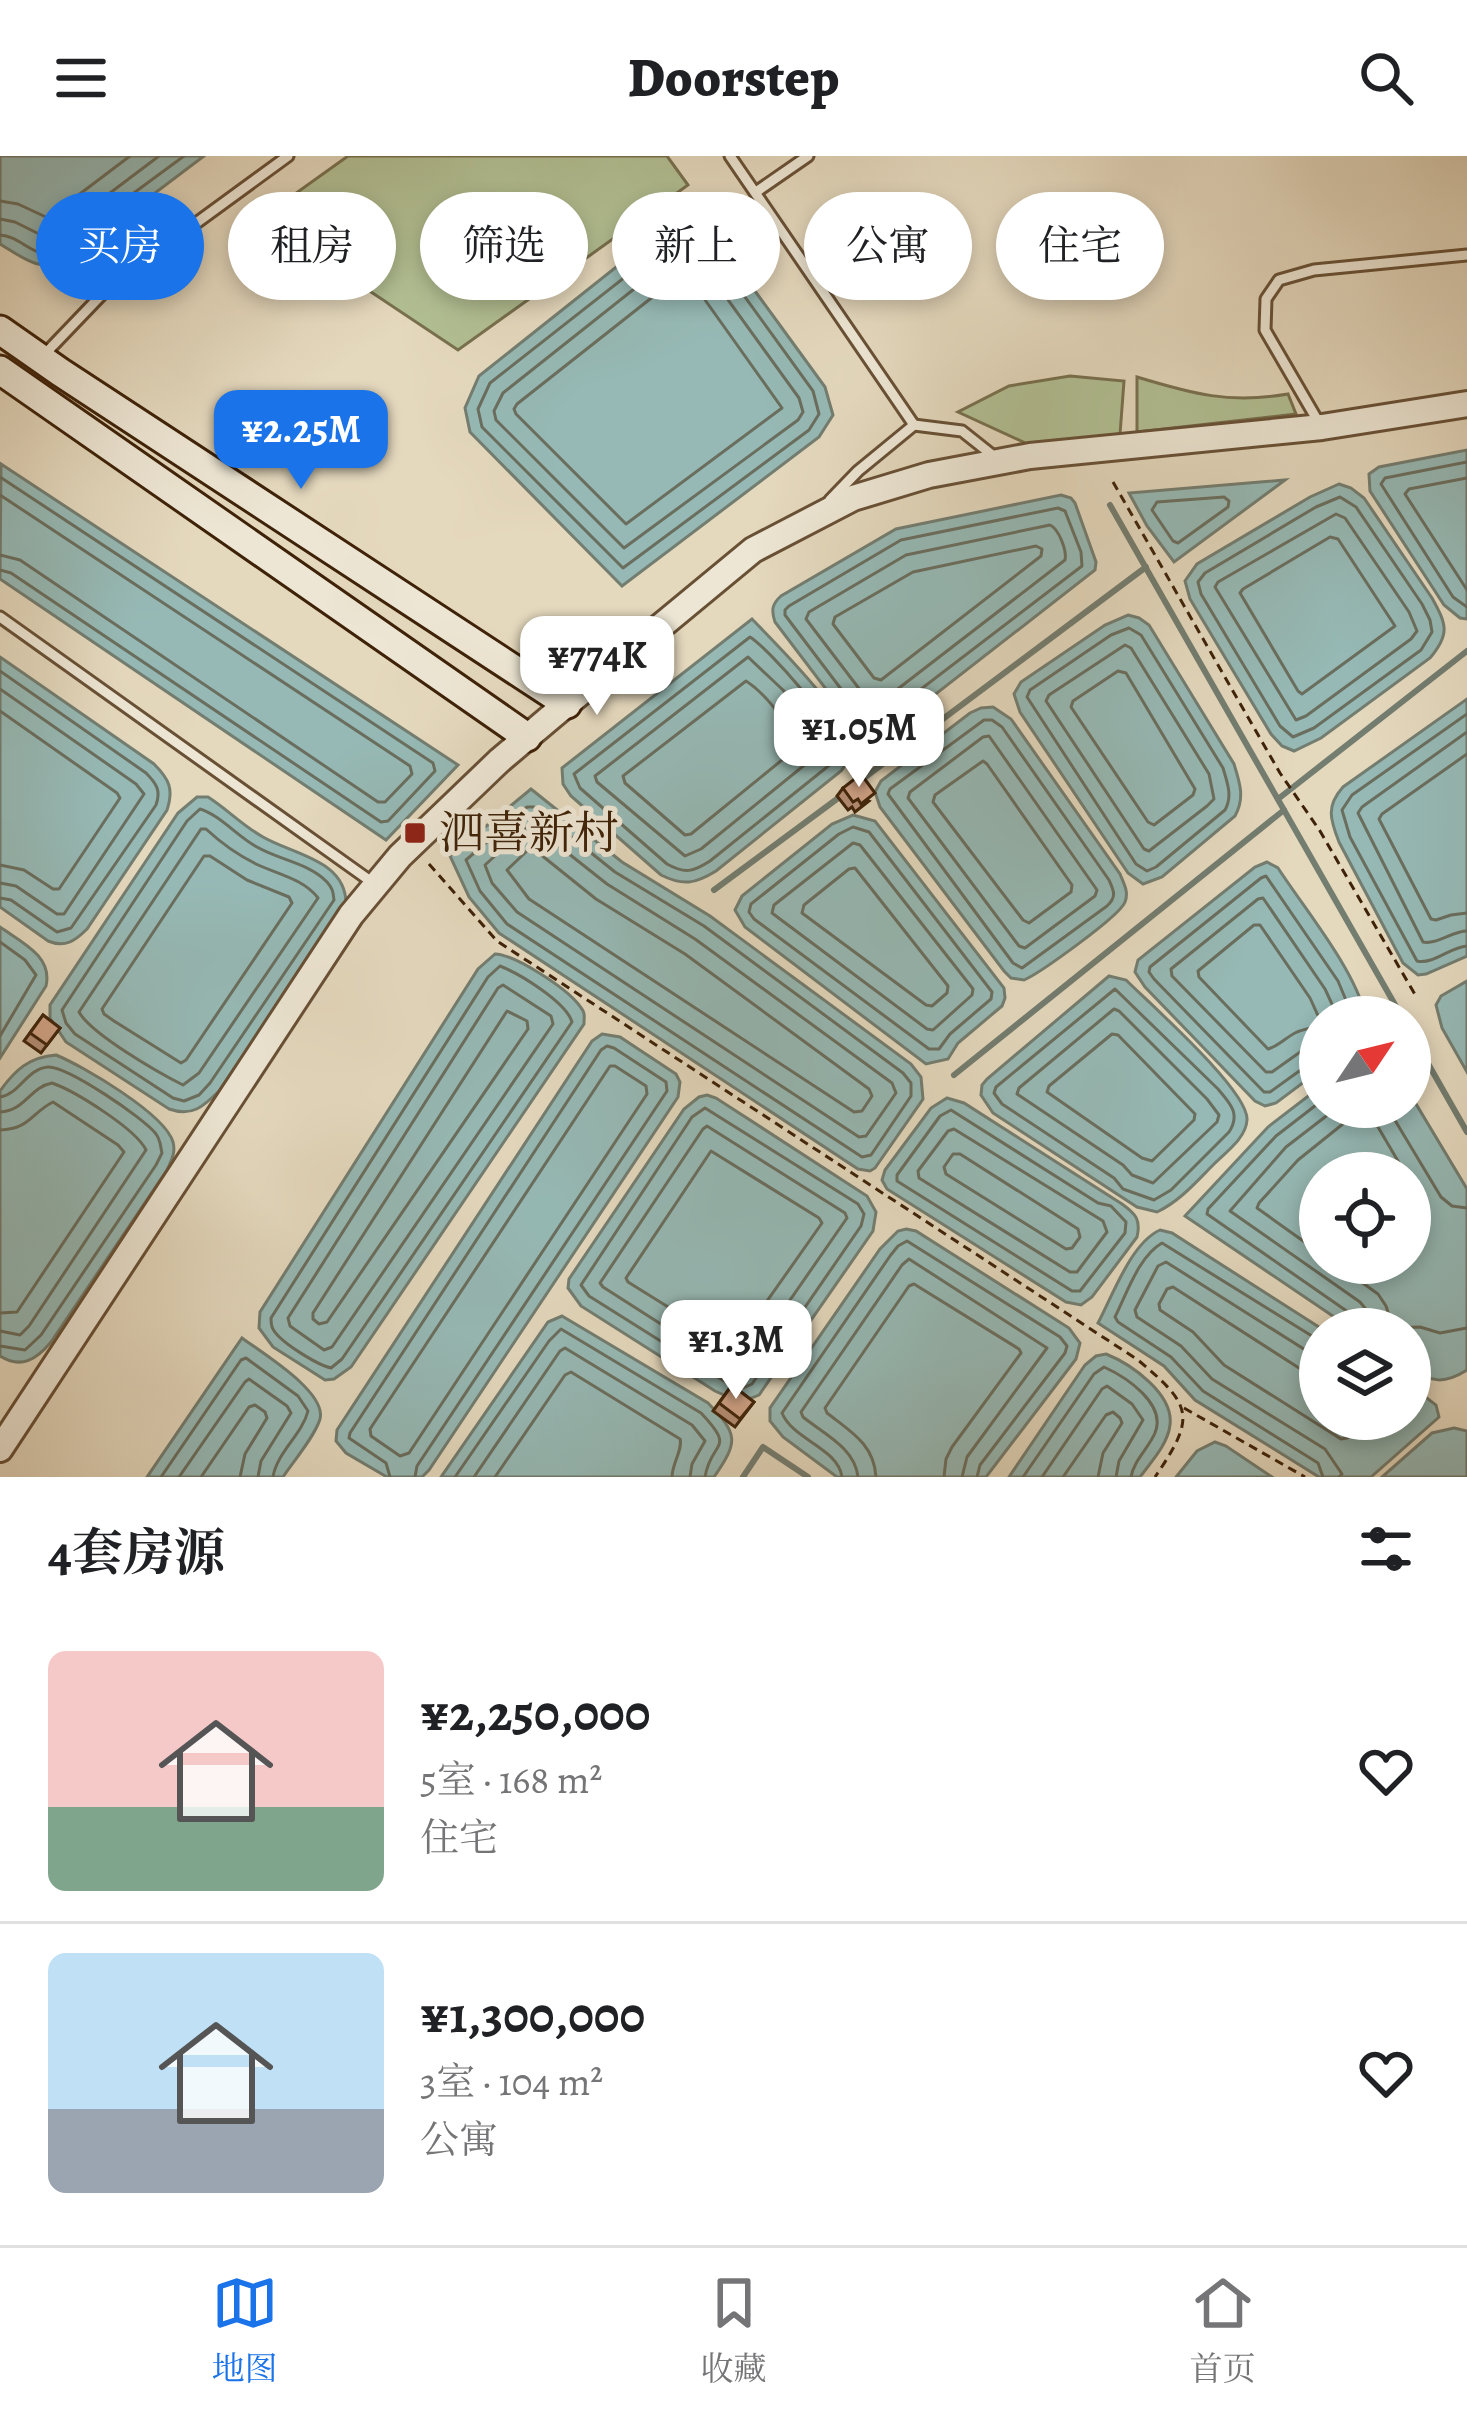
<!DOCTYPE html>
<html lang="zh">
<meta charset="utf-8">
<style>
body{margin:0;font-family:Alegreya,"Noto Serif SC",serif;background:#f2f2f2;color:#202124;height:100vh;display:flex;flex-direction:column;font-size:45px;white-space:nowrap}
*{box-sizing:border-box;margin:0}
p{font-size:39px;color:#757577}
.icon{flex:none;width:66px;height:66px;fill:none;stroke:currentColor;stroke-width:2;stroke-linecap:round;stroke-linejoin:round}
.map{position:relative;height:1321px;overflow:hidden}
.details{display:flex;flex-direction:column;background:#fff;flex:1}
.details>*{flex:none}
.guide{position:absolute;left:36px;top:36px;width:1395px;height:108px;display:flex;gap:24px}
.needle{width:78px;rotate:55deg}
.controls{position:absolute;left:1299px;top:840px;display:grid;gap:24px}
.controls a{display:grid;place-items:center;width:132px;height:132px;border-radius:50%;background:#fff;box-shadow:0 6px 18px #0003;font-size:60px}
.price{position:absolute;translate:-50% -102px;padding:0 27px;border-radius:24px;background:#fff;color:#222;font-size:39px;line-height:78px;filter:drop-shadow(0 3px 6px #0008)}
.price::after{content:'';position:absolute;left:50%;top:72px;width:36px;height:27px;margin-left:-18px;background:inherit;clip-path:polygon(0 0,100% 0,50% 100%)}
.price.current{background:#1a73e8;color:#fff}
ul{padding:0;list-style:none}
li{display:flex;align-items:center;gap:36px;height:300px;padding:0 48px}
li+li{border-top:3px solid #e0e0e0}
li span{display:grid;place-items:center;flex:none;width:336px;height:240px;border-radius:18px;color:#555}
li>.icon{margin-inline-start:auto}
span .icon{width:144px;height:144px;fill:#fffc;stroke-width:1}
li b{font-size:51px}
h2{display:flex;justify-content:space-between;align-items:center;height:144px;padding:0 48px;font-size:51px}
.pill{padding:0 42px;border-radius:54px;background:#fff;box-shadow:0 6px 18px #0003;font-size:42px;line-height:108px}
.pill.current{background:#1a73e8;color:#fff}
header{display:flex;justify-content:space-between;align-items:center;height:156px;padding:0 48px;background:#fff;font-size:54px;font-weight:800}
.tabs{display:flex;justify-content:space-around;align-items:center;height:168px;border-top:3px solid #e0e0e0;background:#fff;font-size:33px;color:#757577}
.tabs a{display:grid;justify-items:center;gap:6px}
.tabs .current{color:#1a73e8}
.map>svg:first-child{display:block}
.green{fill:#b1bf93;stroke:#78704e;stroke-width:3}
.water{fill:#96b9b5;stroke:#737d70;stroke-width:3;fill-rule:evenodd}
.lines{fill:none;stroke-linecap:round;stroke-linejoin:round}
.shore{stroke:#6a6e5e;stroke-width:3}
.stream{stroke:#737d70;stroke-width:6}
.service-casing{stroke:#685035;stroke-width:15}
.tertiary-casing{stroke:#685035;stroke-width:30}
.secondary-casing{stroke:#3e2208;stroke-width:33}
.path{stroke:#3e2208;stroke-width:3;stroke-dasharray:9 6;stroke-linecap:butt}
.service{stroke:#ede6d4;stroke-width:9}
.tertiary{stroke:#ede6d4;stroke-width:24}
.secondary{stroke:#ede6d4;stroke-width:27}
.wall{fill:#b58e76;stroke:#3e2208;stroke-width:3}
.building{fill:#d3a589;stroke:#3e2208;stroke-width:3}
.poi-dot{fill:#8f2418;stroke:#ede6d4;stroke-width:4.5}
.labels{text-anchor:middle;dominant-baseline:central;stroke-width:10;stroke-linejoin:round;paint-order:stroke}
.poi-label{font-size:45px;fill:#3e2208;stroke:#ede6d4;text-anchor:start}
</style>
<header><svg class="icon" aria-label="menu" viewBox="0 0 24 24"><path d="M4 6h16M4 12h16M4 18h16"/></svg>Doorstep<svg class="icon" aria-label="search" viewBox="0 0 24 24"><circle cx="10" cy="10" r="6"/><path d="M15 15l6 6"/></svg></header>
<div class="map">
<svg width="1467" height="1321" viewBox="0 0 1467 1321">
<rect width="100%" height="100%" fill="#e4d8bd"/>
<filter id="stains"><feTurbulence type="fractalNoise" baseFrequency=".00167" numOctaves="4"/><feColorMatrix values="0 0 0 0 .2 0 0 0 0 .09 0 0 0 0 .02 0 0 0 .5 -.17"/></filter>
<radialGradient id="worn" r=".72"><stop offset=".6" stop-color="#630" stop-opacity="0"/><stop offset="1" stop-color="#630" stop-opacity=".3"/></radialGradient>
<g class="green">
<polygon points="348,0 667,0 688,29 458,194 350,122 292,40"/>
<polygon points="1070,220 1124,225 1120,278 1032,290 958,256 1009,230"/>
<path d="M1137,221C1193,238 1229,248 1288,238L1296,258L1137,276Z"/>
</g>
<g class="water">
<path d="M0,0H204L65,105C40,117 22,101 0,88Z"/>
<polygon points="693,50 825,231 833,259 819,281 622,430 470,276 465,252 479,220"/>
<polygon points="1467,294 1467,463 1460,462 1444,449 1370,335 1369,318 1379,311"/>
<polygon points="1,308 458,609 386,684 0,423"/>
<polygon points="1285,324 1174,406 1147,370 1129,337"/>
<path d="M1339,328L1351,332L1364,342L1432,442C1447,469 1450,478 1430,502L1321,582L1294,595L1282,590L1271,578L1190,443L1185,425L1197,408L1310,341Z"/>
<path d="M1061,339L1071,342L1075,347L1096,406L1095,414L887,576L869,582L857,574L775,466C771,454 772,448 781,440L896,373Z"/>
<path d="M1128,459L1139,462L1149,469L1234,608C1240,627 1245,642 1235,660L1162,721L1143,728L1128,717L1020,556L1014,538L1021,526L1105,469Z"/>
<path d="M752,463C776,488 846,557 851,590C852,600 847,607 841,615L716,715C695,728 683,730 661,719L571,640L563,628L562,612Z"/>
<path d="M0,501L154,608C169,623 174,633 167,654L87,773C75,785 65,792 48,785L0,751Z"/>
<path d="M1467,543V800L1426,818L1418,819L1403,807L1339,686C1330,663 1326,650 1343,631Z"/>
<path d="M993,551L1011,563L1120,718C1124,728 1129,736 1125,746C1120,760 1040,817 1024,824L1011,822L1004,815L880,651L875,636L881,625L970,557L981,552Z"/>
<polygon points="531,633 622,706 710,760 911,908 921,921 923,943 875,1012 870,1015 858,1013 499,777 469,741 450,700"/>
<path d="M197,641H208C227,653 243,670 263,681C294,699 347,704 346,749L219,935C203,951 192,961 169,953L66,886L50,862V849L178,657Z"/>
<polygon points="853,659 875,665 1004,832 1005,842 1002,850 958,887 948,903 926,908 745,771 735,754 742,740 832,668"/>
<path d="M1267,706L1278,712C1306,755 1354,812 1366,861H1320V914L1276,947L1265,950L1255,945L1145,831L1135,816L1138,804L1255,711Z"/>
<path d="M0,771C21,786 53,800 46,830L0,902Z"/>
<path d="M495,798C516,799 566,832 579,849C586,858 584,858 584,868L351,1211L334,1223L325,1224L273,1191L259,1172L260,1156L478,813Z"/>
<path d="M1109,820L1126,824C1150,848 1249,935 1247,964C1246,982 1226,996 1214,1008C1196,1026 1180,1045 1157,1056L1137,1051L993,957L981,939L982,929L987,923Z"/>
<polygon points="1467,825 1467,916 1442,872 1436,849 1441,840"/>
<polygon points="602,878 620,881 676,918 680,926 678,941 429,1314 422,1321 387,1321 346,1297 336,1285 337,1274 592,885"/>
<path d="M56,899C83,910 165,958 173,986C176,997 171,1005 167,1014L51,1186C36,1204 21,1213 0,1200V935C15,914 29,901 56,899Z"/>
<path d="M1320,931V951H1410V938L1467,1033V1214C1445,1228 1431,1227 1410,1212V1173H1352L1185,1060L1268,971ZM1320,1017H1410V1107H1320Z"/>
<path d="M707,939L716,942L867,1040L876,1056L873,1075L759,1239C742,1247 732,1243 715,1235L581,1150L568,1132L569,1123L684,953L699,941Z"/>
<path d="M947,942L964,947L1122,1048C1136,1058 1141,1064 1137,1081L1092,1141L1081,1149L1066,1146L887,1033L882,1024L885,1014L931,952Z"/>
<polygon points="906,1073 916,1075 1069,1172 1080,1187 1076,1203 986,1321 837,1321 783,1281 770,1265 770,1252 880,1093 898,1075"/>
<path d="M1160,1074L1172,1077L1322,1173H1320V1263H1410V1229L1436,1249L1439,1261L1371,1321H1319L1195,1244L1164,1210L1098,1167C1113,1139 1131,1087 1160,1074Z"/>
<path d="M562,1160L708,1247C738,1278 739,1285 714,1321H441L548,1166Z"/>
<path d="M242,1182C262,1197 327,1236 320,1263C315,1280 293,1306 283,1321H147Z"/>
<path d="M1106,1198C1131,1208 1174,1238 1170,1269C1168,1288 1151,1306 1140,1321H1009L1085,1209L1096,1200Z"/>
<polygon points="1454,1272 1467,1275 1467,1321 1382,1321 1432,1277"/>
<polygon points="1215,1286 1226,1290 1272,1321 1176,1321 1197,1295"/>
</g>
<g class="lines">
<g class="shore">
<polyline points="0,45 18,48 48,62 130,0"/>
<polyline points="0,63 15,66 49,83 159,0"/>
<polygon points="690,70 695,72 813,235 819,258 809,274 623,412 482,271 478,253 490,227"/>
<path d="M0,79C19,80 31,99 51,98L184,0"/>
<polygon points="687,91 692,94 799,242 803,256 798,264 624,392 496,264 494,255 503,237"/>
<polygon points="683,117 688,120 782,252 626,368 516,258 514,253 517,248"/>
<polyline points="1467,306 1385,322 1381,328 1453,441 1467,451"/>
<polyline points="0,321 433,607 435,615 388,665 381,666 11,417 0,414"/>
<polyline points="1467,322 1409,333 1405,338 1467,434"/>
<polyline points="0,339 410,610 412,618 385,646 378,646 20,404 0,399"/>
<polygon points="1224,341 1229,345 1228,351 1178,387 1173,385 1152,354 1157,346"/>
<polygon points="1340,341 1356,351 1422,448 1430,464 1432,476 1421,494 1314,572 1293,581 1280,570 1201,438 1198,426 1205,417 1316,351"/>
<polygon points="1058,352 1065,355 1081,396 1082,410 874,569 866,566 785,459 785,454 789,450 901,384"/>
<polygon points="1336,358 1345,362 1409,456 1417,475 1411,483 1306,560 1296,564 1215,431 1218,426"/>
<path d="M1050,369C1059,373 1067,395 1065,404L877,549L870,547L806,463L809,456L906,399Z"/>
<polygon points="1330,381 1338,383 1395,470 1302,538 1298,535 1240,437 1243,433"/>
<polygon points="1036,390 1042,393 1041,400 881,524 874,522 833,468 835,461 913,416"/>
<path d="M1129,472L1141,479L1223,612C1227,626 1233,640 1225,654L1156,711L1147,715L1136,708L1027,541L1030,534L1111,479Z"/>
<path d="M750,481C769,493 836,569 839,591C840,600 837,601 832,607L710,705C693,716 685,718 667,708L580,632L574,618Z"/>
<polygon points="1125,489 1131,492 1209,618 1214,643 1207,650 1149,695 1144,693 1046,545 1049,539"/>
<polygon points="748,501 783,534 820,585 823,594 701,693 685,700 597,626 595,620"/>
<path d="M0,515L146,617C157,628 161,635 156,649L71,772L57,776L11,744L0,742"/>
<polygon points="1118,515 1126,517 1195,633 1193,639 1154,669 1148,666 1071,551 1073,545"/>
<path d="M746,525C768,539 783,564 798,585V591L691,678L685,679L625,627L623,620Z"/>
<polyline points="0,533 136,628 144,638 64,758 57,758 16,730 0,727"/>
<polyline points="0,555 117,637 120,642 59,733 53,733 24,714 0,709"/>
<path d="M1467,558L1352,639L1342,654L1350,681L1417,805C1433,809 1450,791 1467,790"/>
<path d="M984,564H992L1002,571L1109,724C1114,735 1117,741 1107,750L1022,812L1013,807L888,638L890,633Z"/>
<path d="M1467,576L1362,651L1358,657L1423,786C1437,789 1452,775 1467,775"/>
<polygon points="989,580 1097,734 1095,740 1025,792 1019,790 908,642 910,636 983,581"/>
<polyline points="1467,598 1382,658 1379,663 1431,763 1436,764 1451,759 1467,757"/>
<polygon points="983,605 987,608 1072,729 1071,736 1029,767 1023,764 933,646 935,639"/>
<polygon points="527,651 534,651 615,716 704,770 903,917 911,927 911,940 871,999 862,1001 507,768 480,735 466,704"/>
<path d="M200,653C220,659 238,681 257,691C279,704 309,707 327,726C333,733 333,736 334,744L210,927L199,939L184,945L173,942L75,878L66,867L62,854L187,665Z"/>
<polygon points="528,670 535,671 607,728 695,783 892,927 896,937 866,980 859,981 517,756 492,727 485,709"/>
<polygon points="853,671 869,676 992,836 991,843 950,878 939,893 929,893 754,763 749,756 751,748 839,678"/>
<path d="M201,673H206C221,687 238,699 256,708C277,718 304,723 318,742L199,917L183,929C159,917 91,878 79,856Z"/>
<polygon points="853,687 860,689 973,833 972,839 933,874 927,873 772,757 774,749"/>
<polygon points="528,694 535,694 596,743 685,798 869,933 872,940 862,955 854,956 529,743 507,714"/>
<polygon points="204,700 210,700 247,724 289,741 292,747 186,904 181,907 114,865 104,858 102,853"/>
<polygon points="855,712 948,830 947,837 932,850 926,849 802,757 804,749 849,713"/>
<polyline points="0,786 25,804 36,819 0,880"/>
<path d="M500,810C520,818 566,846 572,866L342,1203L331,1212C318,1209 277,1185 272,1171C271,1168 271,1165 271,1162L488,821Z"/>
<polygon points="503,829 551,860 553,868 332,1191 324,1194 290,1170 288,1162 498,832"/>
<path d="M1115,833L1218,933C1230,947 1241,958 1229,976L1171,1034L1154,1044L1123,1033L1114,1022L1002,948L994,937L996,931Z"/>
<polygon points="1114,853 1119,855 1207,943 1219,959 1217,966 1153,1027 1132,1019 1123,1009 1017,938 1019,932"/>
<polygon points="507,855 527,865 528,873 327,1166 319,1168 313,1163 313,1157"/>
<path d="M1320,864L1310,842L1260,769H1254L1198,815L1199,821L1268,893C1279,890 1286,881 1297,876C1305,873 1313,872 1320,868"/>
<polygon points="1112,878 1118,879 1195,958 1194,964 1152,1005 1142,1002 1047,936 1049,930"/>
<polyline points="1320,890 1303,894 1272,916 1266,916 1172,820 1171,813 1258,743 1263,742 1325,833 1338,861"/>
<polyline points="1320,905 1309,908 1270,936 1264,936 1154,823 1149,816 1150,811 1261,722 1266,720 1338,825 1353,861"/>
<polygon points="610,910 615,910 646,930 647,938 409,1297 400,1300 371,1280 370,1273"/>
<path d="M0,941C20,938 26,913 48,911C67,910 144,962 156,978C161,985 160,989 162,997L156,1009L41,1179L25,1194L0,1190"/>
<polyline points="1320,946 1276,980 1208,1053 1207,1058 1351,1158 1356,1165 1357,1173"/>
<polyline points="1338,951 1286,991 1230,1055 1360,1146 1369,1157 1372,1173"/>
<polyline points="1387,951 1441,1041 1452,1050 1467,1052"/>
<polygon points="951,954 1098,1047 1111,1050 1126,1066 1125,1077 1080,1135 1072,1135 897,1025 897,1019 940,960"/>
<path d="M0,956C25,955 30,931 52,927C75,935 136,973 146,994L29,1170L20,1179L0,1175"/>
<polygon points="707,970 845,1057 847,1062 740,1216 728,1211 603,1131 600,1127 703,973"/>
<polygon points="954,973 1103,1065 1107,1076 1077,1116 1070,1116 919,1022 918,1015 948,975"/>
<path d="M0,974C30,973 31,957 53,946L118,989L124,996L17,1156L0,1157"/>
<polygon points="711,995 819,1062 822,1067 734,1192 628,1126 626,1122"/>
<polygon points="953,998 960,998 1078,1073 1080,1081 1072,1092 1066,1093 946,1018 944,1011"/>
<polyline points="1320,1097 1257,1052 1259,1047 1298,1004 1364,951 1368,954 1405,1017"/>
<polyline points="1335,1107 1378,1138 1386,1150 1393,1172 1420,1171 1440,1177 1467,1172"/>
<path d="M1320,1185L1162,1087C1139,1100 1127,1137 1115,1161L1118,1166L1171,1201L1203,1235L1318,1307L1323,1321"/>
<polyline points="1320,1200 1307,1195 1166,1106 1158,1110 1135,1154 1137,1161 1181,1190 1212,1223 1325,1293 1342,1318 1339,1321"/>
<polyline points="1320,1218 1299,1212 1173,1131 1167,1133 1159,1148 1160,1154 1193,1176 1224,1209 1341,1283 1347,1282 1370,1263"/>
<polyline points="729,1228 589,1140 581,1129 692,961 705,952 858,1048 864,1058 861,1070 752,1228 741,1233"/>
<path d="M161,1321L241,1204L246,1202L298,1240L308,1255C302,1279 277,1296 273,1321"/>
<polyline points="179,1321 245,1226 249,1223 287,1250 291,1257 261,1305 258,1321"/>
<polyline points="201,1321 249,1251 255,1249 265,1256 267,1262 245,1298 240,1321"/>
<polyline points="390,1321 386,1307 349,1282 350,1277 601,894 607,890 614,892 666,926 667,935 417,1310 415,1321"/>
<path d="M455,1321L549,1185L561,1173L701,1257C737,1295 711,1284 705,1321"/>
<polyline points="474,1321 560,1195 565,1192 692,1269 705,1285 692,1308 690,1321"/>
<path d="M495,1321L565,1219L571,1216L680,1283C683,1293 672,1308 672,1321"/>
<path d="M842,1321C838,1292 793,1284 782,1257L890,1100L898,1090L907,1085L1060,1181L1067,1190L1065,1197L980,1309L977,1321"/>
<path d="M858,1321C855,1292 824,1278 803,1261L801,1256L902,1109L909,1103L1047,1192L967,1301L962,1321"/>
<path d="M876,1321C874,1288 851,1276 827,1257L825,1252L909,1130L914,1128L1019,1193L1021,1197L952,1291L946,1303L944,1321"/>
<path d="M1023,1321L1094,1218L1104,1211C1126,1221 1167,1248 1155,1277C1148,1293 1134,1304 1131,1321"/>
<polyline points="1042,1321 1102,1233 1107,1230 1132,1248 1143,1264 1119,1305 1116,1321"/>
<polyline points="1063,1321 1106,1259 1113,1256 1120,1262 1122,1267 1103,1297 1098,1321"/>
</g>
<g class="stream">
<polyline points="1110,349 1402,861"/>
<polyline points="860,625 1146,411"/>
<polyline points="1278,643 1467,495"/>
<polyline points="714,734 845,637"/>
<polyline points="1410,876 1467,976"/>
<polyline points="954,919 1284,654"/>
<polyline points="743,1321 763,1291 808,1321"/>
</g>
<defs>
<g id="service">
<polyline points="730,0 914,269"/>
<polyline points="756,36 808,0"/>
<polyline points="42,201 110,130 288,0"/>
<polyline points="1319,267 1265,174 1266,143 1279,124 1314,114 1467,99"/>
<polyline points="830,344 858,315 914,269 962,275 996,302"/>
<polyline points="0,461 376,729"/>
</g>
<polyline id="tertiary" points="0,1293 351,759 400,700 499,605 551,561 753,394 853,342 929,319 1030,300 1322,271 1467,248"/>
<g id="secondary">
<polyline points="0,174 60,216 567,548"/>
<polyline points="0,214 527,581"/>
</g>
</defs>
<use href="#service" class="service-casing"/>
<use href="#tertiary" class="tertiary-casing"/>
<use href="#secondary" class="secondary-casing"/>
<g class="path">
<polyline points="1113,326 1280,617 1320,675 1417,842"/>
<path d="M429,708L497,785L1138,1204C1193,1250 1196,1261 1155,1321"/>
<polyline points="1184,1252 1305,1321"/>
</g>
<use href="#service" class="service"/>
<use href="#tertiary" class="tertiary"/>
<use href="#secondary" class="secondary"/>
</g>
<g class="wall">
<polygon points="843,632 869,645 855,656 852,651 848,654 837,640"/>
<polygon points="43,859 60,872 41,897 24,885"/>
<polygon points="732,1229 754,1246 735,1271 713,1255"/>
</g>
<g class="building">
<polygon points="861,618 875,637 861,648 858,643 853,646 843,632"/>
<polygon points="43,859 60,872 47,889 30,877"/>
<polygon points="732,1229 754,1246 740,1263 719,1247"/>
</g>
<rect class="poi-dot" x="403" y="665" width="24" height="24" rx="6"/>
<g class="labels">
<g class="poi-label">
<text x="439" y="677">泗喜新村</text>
</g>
</g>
<rect width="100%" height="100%" filter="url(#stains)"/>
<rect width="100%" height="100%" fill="url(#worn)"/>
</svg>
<div class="controls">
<a><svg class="needle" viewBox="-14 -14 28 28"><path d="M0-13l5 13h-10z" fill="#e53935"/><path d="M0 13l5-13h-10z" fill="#757577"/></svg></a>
<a><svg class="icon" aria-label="locate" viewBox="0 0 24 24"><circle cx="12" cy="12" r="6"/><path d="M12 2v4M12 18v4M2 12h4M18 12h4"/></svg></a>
<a><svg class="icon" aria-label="layers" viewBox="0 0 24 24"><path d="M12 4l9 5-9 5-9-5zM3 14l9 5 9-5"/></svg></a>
</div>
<b class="price current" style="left:301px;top:336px">¥2.25M</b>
<b class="price" style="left:597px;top:562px">¥774K</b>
<b class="price" style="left:859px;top:634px">¥1.05M</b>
<b class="price" style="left:736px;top:1246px">¥1.3M</b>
<div class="guide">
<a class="pill current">买房</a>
<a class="pill">租房</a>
<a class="pill">筛选</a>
<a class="pill">新上</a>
<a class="pill">公寓</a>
<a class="pill">住宅</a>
</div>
</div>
<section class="details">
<h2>4套房源<svg class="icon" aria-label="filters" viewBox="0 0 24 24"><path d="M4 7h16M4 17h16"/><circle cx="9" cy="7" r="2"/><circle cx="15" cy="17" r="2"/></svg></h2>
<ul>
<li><span style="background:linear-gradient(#f6c9c9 65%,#7fa58c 0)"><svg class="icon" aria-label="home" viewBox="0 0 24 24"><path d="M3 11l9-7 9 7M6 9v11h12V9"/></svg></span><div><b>¥2,250,000</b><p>5室 · 168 m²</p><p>住宅</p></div><svg class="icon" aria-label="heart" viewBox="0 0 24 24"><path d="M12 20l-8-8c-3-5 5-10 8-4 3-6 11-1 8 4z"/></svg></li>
<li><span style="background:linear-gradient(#bfe0f5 65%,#9aa5b1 0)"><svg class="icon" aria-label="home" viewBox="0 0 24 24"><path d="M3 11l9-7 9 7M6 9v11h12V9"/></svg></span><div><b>¥1,300,000</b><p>3室 · 104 m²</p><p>公寓</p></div><svg class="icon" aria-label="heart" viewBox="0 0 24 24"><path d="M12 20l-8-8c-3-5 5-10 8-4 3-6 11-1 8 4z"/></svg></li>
</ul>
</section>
<nav class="tabs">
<a class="current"><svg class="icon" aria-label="map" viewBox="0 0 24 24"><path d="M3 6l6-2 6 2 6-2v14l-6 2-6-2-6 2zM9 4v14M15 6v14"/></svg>地图</a>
<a><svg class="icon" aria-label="saved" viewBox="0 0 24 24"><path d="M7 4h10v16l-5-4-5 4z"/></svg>收藏</a>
<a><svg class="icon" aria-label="home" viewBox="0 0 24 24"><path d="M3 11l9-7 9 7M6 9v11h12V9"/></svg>首页</a>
</nav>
